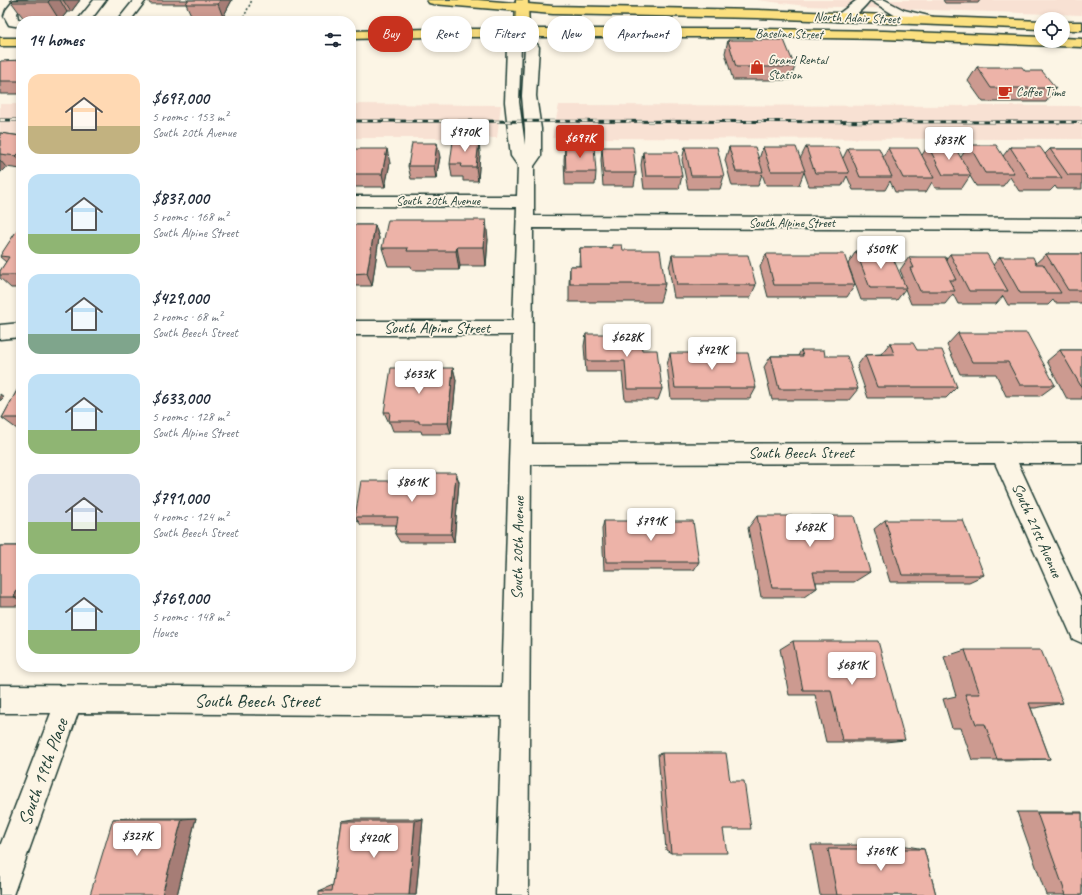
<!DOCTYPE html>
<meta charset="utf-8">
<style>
body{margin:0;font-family:Caveat,sans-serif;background:#f6f6f7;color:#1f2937;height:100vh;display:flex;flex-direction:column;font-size:15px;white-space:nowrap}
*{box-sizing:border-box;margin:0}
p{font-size:13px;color:#747a83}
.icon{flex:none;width:22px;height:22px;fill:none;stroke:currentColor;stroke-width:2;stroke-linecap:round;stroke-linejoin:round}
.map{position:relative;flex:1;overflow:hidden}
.drawer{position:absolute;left:16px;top:16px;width:340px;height:656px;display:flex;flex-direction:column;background:#fff;border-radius:16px;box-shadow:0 2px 6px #0003}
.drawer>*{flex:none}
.banner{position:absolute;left:368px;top:16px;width:380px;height:36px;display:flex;gap:8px}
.buttons{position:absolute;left:1034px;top:12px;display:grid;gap:8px}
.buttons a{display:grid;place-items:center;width:36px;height:36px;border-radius:50%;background:#fff;box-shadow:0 2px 6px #0003;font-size:20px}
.price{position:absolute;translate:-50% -34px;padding:0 9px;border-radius:4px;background:#fff;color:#222;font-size:13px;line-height:26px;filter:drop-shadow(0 1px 2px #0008)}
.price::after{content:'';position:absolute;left:50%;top:24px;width:12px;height:9px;margin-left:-6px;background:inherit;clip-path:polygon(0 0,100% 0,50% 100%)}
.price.active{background:#c8321e;color:#fff}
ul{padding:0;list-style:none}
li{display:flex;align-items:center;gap:12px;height:100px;padding:0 12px}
li span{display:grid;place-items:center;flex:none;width:112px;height:80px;border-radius:12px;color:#555}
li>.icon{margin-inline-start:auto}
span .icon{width:48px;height:48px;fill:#fffc;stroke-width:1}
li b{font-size:17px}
h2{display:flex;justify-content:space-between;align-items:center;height:48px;padding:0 12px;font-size:17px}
.tag{padding:0 14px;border-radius:16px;background:#fff;box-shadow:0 2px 6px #0003;font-size:14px;line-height:36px}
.tag.active{background:#c8321e;color:#fff}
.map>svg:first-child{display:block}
.built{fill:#f8e1d3}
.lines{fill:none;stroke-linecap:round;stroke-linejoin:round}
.minor-casing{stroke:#1f3d34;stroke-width:3}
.major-casing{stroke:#1f3d34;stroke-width:3}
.highway-casing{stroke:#1f3d34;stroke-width:3}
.path{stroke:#1f3d34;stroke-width:1.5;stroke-dasharray:2 2;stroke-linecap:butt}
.minor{fill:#fcf5e5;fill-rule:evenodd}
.major{fill:#fbe080;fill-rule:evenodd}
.highway{fill:#fbe080;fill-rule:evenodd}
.rail-casing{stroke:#1f3d34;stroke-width:3}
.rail{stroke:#fcf5e5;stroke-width:2;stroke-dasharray:5.5;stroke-linecap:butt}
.wall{fill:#cc9a90;stroke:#1f3d34}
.shaded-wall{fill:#a67d76;stroke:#1f3d34}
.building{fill:#edb3a8;stroke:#1f3d34}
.labels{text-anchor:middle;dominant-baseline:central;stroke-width:3.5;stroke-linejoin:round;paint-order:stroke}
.far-street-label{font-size:13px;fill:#1f3d34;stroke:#fcf5e5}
.far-poi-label{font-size:13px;fill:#1f3d34;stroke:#fcf5e5;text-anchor:start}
.street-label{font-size:16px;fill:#1f3d34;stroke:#fcf5e5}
.near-street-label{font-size:19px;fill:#1f3d34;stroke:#fcf5e5}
</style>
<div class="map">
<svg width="1082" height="895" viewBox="0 0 1082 895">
<rect width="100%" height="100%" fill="#fcf5e5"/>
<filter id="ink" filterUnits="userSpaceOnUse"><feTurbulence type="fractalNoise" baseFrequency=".025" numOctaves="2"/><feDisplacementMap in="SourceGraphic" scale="8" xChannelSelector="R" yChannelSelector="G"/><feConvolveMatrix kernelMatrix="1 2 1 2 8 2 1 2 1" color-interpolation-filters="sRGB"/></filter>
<g filter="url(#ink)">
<g class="built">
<polygon points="756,0 1082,0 1082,15 806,6"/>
<rect x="0" y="104" width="21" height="33"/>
<polygon points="351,104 501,105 497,138 351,138"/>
<polygon points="559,105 1082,106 1082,139 552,138"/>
</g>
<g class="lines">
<defs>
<g id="minor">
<polygon points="14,0 27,0 17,13 18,19 26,21 21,21 21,27 9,25 4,16 6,10"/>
<polygon points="94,0 106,0 90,21 77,21"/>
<polygon points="134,0 146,0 130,21 117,21"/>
<path d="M857,0H885L904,10L933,17L934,20L933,23L928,24L896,16L870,0C863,9 849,24 837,21L835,18L837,15Z"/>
<path d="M522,29L527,30L539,47L536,96L541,129V156L534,166V216L1082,218V230L533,228L532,444L1082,443V463H1018L1082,601V643L1073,639L995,463L531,464L528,895H496L502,716L78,713L13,895H0V846L51,713H0V685L502,688L513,335H351V321H513L517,207L351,206V196H517L518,166L511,156L505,102L507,46L517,30ZM522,43L525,47L522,96L525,129V145L519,102L521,46Z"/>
<polygon points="21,323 21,337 0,339 0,325"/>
</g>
<polygon id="major" points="516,0 528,0 529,33 527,36 517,36 515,33"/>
<g id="highway">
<polygon points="427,0 478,0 553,6 758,10 1041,21 1041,29 758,18 553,14 433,4 429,3"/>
<rect x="1063" y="22" width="19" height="8"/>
<polygon points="429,29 763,29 884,31 1041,37 1041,41 1063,41 1063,38 1082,39 1082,47 884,39 763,37 429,37 351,39 351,31"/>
<rect x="0" y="38" width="21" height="8"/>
</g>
</defs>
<use href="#minor" class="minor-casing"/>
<use href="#major" class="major-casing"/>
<use href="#highway" class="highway-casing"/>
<polyline class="path" points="242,21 252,0"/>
<use href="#minor" class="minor"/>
<use href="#major" class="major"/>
<use href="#highway" class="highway"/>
<defs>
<g id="rail">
<polyline points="0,120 21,120"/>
<polyline points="351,121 1082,122"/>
</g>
</defs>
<use href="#rail" class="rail-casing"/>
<use href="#rail" class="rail"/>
</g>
<g class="wall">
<polygon points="10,0 80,0 71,12 67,12 60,21 26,21 21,15"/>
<polygon points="148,0 232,0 223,17 192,17 186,4 150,4"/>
<polygon points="943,0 980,0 978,3 945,3"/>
<polygon points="728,40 795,67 790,80 733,80 725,53"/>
<polygon points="21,60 21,94 0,94 0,62"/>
<polygon points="977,67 1056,88 1046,102 983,102 968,81"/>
<polygon points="0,133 21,136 21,169 6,167 0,173"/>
<polygon points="479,141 480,154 478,181 463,181 463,177 452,177 450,164"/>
<polygon points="969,145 1003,156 1010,147 1045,154 1050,149 1082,149 1082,189 1057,189 1055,186 1050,191 1019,191 1010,177 1003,186 976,186 970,176 962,188 935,188 932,182 926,192 895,192 890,181 885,190 853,190 847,176 842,186 809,186 804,172 799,185 766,185 762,174 758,186 732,186 725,160 729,147 759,159 763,147 800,159 806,147 843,158 848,148 883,157 888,148 922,155 928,146 961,157"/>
<polygon points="565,146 596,172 595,185 565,185 564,160"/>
<polygon points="602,147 636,173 634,186 603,186 601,160"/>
<polygon points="685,147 724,176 720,189 688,189 682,160"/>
<polygon points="351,149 390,163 385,187 351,187"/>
<polygon points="643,152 682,176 679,189 644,189 641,165"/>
<polygon points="440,157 436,179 411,179 408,166"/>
<polygon points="21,207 21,216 18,213"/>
<polygon points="21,224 21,288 11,288 0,278 0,271 6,262 0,257"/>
<polygon points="351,225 375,225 379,238 372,286 351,286"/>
<polygon points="488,239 486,266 460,266 459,270 412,270 411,266 388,266 382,248"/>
<polygon points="612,245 623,250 665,284 660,302 569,302 569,284 570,266 579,266 580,248 612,248"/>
<polygon points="856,251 902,279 903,277 900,270 909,257 946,259 950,254 993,265 1000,257 1036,263 1046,254 1082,254 1082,303 1055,303 1053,300 1048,305 1008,305 1003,296 996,304 958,304 953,294 945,304 911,304 905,289 897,300 861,300 848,264"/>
<polygon points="766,254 855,285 847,297 768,297 760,267"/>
<polygon points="672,255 756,285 750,298 674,298 669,268"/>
<polygon points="958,333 1055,385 1040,396 1006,396 996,374 960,374 947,345"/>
<polygon points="586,334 642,350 662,389 658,400 625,400 622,372 586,372 584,346"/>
<polygon points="890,343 917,350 957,387 946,398 868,398 857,366 865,355 881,354"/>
<polygon points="801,350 825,356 858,389 849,400 772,400 764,367 771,356 798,356"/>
<polygon points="1060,350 1082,350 1082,399 1067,399 1047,361"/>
<polygon points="670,353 756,388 750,399 671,399 667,365"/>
<polygon points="453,368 456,380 451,434 422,434 421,431 393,431 390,423 389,423 384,412"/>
<polygon points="21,383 21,429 17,429 2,418"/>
<polygon points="456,473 459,482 454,542 400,542 395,534 396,525 361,525 355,517 407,481"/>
<polygon points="757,516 870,572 854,582 816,582 817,588 804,597 761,597 748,528"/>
<polygon points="885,520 984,575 969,582 890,582 874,529"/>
<polygon points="604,521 699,562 694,570 604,570 602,529"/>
<rect x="0" y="546" width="21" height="60"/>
<polygon points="793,641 905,740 885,742 826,742 815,695 789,695 780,649"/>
<polygon points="965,650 1063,703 1035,708 1031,708 1050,759 1022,760 972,760 961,728 952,728 943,699 956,696 944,657"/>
<polygon points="662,753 723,829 671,853 666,850 658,754"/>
<polygon points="1017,812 1082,812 1082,895 1046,895"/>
<polygon points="130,818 196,818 177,895 113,819"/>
<polygon points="354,819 423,819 416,895 319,891 333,885 342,821"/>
<polygon points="811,845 901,845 924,849 936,895 820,895"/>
</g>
<g class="shaded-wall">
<polygon points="50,0 60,0 67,12 60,21 48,2"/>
<polygon points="63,0 80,0 71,12"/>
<polygon points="220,0 232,0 223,17 218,4"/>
<polygon points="479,141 480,154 478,181 476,167"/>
<polygon points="437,143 440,157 436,179 434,166"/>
<polygon points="387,149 390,163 385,187 382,174"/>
<polygon points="21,151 21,162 16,156"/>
<polygon points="0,160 6,167 0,173"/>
<polygon points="486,220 488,239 486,266 484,247"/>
<polygon points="375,225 379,238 372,286 367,273"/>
<polygon points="457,247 460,266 459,270 456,251"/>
<polygon points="453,368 456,380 451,434 448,423"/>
<polygon points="0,394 4,397 0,401"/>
<polygon points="456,473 459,482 454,542 451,534"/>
<polygon points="21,581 21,600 14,597"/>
<polygon points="196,818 177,895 162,895 182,819"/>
<polygon points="423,819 416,895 409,895 415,821"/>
</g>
<g class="building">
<polygon points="11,0 50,0 48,2 13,2"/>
<polygon points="188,0 220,0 218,4 186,4"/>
<polygon points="728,40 784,40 795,67 736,67"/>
<polygon points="21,60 21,81 0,81 0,62 1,61"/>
<polygon points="977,67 1022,67 1025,71 1042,71 1056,88 991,88"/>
<polygon points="0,133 21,136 21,151 16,156 0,154"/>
<polygon points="453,141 479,141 476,167 461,167 462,164 450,164"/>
<polygon points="412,143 437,143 434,166 408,166"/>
<polygon points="969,145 996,145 1014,173 985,173"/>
<polygon points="565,146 594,146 596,172 566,172"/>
<polygon points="928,146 954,146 971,175 943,175"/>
<polygon points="602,147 633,147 636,173 604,173"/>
<polygon points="685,147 717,147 724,176 691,176"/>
<polygon points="729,147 755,147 763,172 736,172"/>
<polygon points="763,147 796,147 805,171 771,171"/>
<polygon points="806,147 838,147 849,173 815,173"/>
<polygon points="1010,147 1040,147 1062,178 1030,178"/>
<polygon points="848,148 879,148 892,177 860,177"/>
<polygon points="888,148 918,148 934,178 903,178"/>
<polygon points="351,149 387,149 382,174 351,174"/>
<polygon points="1050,149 1082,149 1082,175 1068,175"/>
<polygon points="643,152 678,152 682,176 646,176"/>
<polygon points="21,207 21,212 18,213"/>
<polygon points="388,220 486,220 484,247 457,247 456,251 407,251 408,248 382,248"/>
<polygon points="21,224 21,275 0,275 0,271 9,257 0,256"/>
<polygon points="351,225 375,225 367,273 351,274"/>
<polygon points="612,245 622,245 623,250 660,250 665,284 570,284 570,266 581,266 580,248 613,248"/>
<polygon points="856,251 890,251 906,288 870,288"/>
<polygon points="766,254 844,254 855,285 774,285"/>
<polygon points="950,254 987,254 1008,291 969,291"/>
<polygon points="1046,254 1082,254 1082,290 1068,290"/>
<polygon points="672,255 748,255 756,285 677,285"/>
<polygon points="909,257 945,257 956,280 949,280 955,291 920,291 910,268 914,268"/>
<polygon points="1000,257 1033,257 1036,264 1043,264 1061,293 1020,293"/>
<polygon points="958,333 1027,333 1055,385 1020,385 1008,362 972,362"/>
<polygon points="586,334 640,334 642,350 657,350 662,389 627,389 625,361 587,361"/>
<polygon points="890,343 913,343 917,350 942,350 957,387 877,387 865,355 894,354"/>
<polygon points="801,350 824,350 825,356 847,356 858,389 779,389 771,356 803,356"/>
<polygon points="1060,350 1082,350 1082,388"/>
<polygon points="670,353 748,353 756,388 675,388"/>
<polygon points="391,368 453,368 448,423 419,423 419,421 389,421 390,412 384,412"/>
<polygon points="21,383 21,418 2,418"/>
<polygon points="408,473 456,473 451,534 395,534 398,517 355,517 361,481 407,481"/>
<polygon points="757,516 854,516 870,572 813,572 817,588 772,588"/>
<polygon points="885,520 963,520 984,575 902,575"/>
<polygon points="604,521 693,521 699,562 606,562"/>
<polygon points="0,546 21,546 21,581 14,597 0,597"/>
<polygon points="793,641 878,641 905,740 842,740 831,690 803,690"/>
<polygon points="965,650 1041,650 1063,703 1029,703 1050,759 997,759 985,724 976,724 965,694 980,694"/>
<polygon points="662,753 726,753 730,781 744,781 751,829 723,829 727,853 671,853"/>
<polygon points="1037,813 1082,813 1082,895 1066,895"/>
<polygon points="113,819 182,819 162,895 90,895"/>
<polygon points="342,821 415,821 409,895 319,895 319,891 332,891"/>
<polygon points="828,849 924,849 936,895 837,895"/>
</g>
</g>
<defs>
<symbol id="shop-bare" viewBox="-9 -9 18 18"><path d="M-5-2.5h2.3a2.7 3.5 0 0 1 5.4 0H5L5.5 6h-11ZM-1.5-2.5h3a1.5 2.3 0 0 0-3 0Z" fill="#c8321e" stroke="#fcf5e5" stroke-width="2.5" paint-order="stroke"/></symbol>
<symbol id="cafe-bare" viewBox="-9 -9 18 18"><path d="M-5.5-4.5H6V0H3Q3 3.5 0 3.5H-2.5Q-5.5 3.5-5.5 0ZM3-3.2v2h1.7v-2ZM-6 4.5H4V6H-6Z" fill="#c8321e" stroke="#fcf5e5" stroke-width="2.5" paint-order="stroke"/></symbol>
</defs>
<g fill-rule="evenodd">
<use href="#shop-bare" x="747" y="57" width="20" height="20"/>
<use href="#cafe-bare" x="995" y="82" width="20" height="20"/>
</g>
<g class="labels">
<g class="far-street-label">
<text transform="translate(857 18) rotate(2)">North Adair Street</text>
<text transform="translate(789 34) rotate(1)">Baseline Street</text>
<text x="438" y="201">South 20th Avenue</text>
<text x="792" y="223">South Alpine Street</text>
</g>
<g class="far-poi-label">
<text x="768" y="60">Grand Rental<tspan x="768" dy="15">Station</tspan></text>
<text x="1016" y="92">Coffee Time</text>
</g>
<g class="street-label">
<text x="437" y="328">South Alpine Street</text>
<text x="801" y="453">South Beech Street</text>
<text transform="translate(1037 530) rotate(66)">South 21st Avenue</text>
<text transform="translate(518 548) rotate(-89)">South 20th Avenue</text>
</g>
<g class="near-street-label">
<text x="257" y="701">South Beech Street</text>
<text transform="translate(43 772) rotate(-70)">South 19th Place</text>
</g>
</g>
</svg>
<div class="buttons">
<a><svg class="icon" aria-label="locate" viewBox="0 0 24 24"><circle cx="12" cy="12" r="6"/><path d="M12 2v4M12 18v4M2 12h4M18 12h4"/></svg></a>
</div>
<b class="price" style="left:465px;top:153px">$970K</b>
<b class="price active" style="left:580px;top:159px">$697K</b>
<b class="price" style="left:949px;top:161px">$837K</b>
<b class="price" style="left:881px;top:270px">$509K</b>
<b class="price" style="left:627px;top:358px">$628K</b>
<b class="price" style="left:712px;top:371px">$429K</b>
<b class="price" style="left:419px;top:395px">$633K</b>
<b class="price" style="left:412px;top:503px">$861K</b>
<b class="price" style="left:651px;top:542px">$791K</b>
<b class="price" style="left:810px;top:548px">$682K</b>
<b class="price" style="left:852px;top:686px">$681K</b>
<b class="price" style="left:137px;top:857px">$327K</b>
<b class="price" style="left:374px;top:859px">$420K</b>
<b class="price" style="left:881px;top:872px">$769K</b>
<div class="banner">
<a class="tag active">Buy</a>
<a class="tag">Rent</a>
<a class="tag">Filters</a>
<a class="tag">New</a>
<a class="tag">Apartment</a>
</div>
<section class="drawer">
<h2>14 homes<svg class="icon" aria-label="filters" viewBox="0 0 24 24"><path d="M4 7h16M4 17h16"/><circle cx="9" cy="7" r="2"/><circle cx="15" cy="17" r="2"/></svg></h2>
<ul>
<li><span style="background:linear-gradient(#ffd9b3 65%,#c2b280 0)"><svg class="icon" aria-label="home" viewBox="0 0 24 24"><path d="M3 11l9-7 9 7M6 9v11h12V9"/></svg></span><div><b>$697,000</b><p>5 rooms · 153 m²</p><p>South 20th Avenue</p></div></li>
<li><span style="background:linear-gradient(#bfe0f5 75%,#8fb573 0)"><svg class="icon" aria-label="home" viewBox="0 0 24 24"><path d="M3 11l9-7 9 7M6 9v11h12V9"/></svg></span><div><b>$837,000</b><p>5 rooms · 168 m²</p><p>South Alpine Street</p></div></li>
<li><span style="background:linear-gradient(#bfe0f5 75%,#7fa58c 0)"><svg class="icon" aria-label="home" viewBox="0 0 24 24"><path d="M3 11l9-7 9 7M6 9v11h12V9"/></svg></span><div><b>$429,000</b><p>2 rooms · 68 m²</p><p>South Beech Street</p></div></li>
<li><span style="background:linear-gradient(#bfe0f5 70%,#8fb573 0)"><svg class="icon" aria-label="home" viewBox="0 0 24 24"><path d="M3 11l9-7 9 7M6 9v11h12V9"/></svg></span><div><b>$633,000</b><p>5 rooms · 128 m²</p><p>South Alpine Street</p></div></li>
<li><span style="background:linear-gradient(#c9d6e8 60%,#8fb573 0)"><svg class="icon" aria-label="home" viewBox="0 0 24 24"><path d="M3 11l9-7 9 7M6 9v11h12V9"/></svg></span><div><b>$791,000</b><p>4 rooms · 124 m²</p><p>South Beech Street</p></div></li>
<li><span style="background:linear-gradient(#bfe0f5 70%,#8fb573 0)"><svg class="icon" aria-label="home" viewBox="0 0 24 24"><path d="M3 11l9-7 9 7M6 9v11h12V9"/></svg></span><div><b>$769,000</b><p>5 rooms · 148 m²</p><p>House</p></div></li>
</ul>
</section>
</div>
